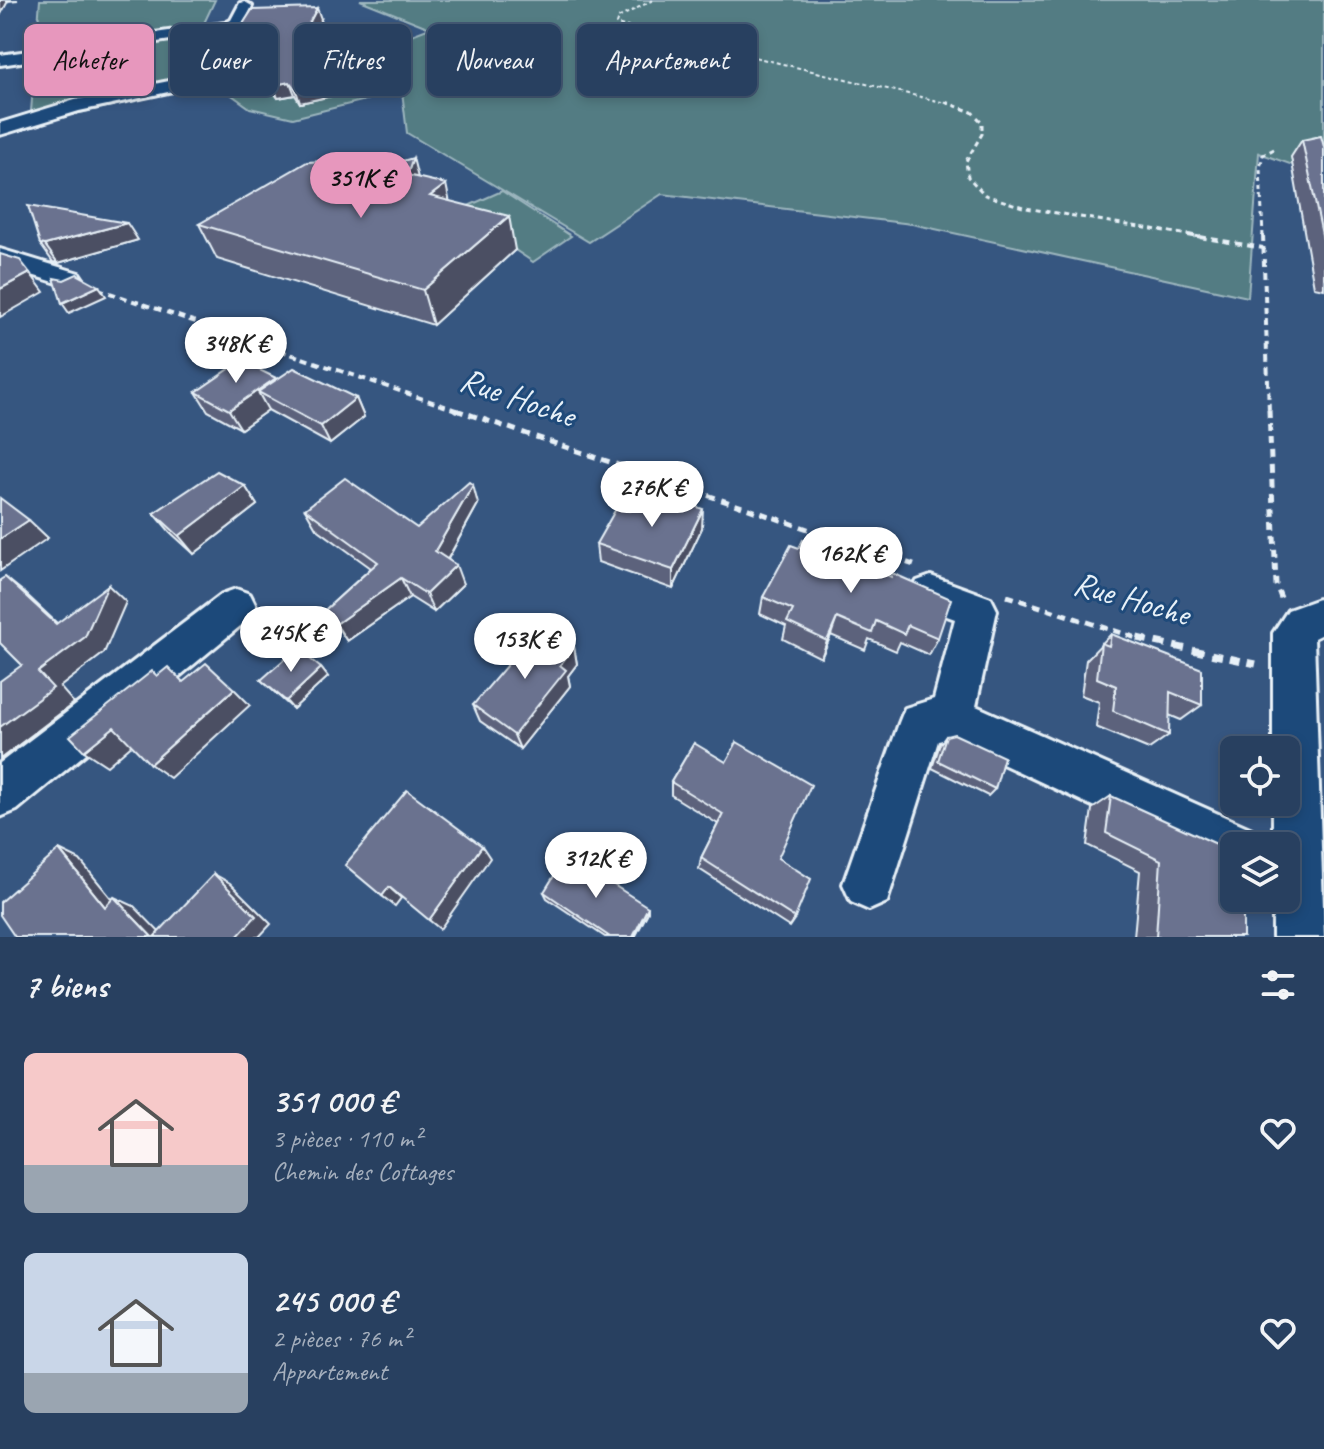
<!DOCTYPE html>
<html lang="fr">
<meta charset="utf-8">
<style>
body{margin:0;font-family:Caveat,sans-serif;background:#304766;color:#f1f3f6;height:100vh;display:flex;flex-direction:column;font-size:30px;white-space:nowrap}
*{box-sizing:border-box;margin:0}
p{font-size:26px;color:#a5afbd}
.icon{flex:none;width:44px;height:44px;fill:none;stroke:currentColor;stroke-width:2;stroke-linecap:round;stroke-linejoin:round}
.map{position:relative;height:937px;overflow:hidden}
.details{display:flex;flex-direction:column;background:#284060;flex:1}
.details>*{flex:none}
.hud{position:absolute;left:24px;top:24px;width:800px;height:72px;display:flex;gap:16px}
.controls{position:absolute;left:1220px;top:736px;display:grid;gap:16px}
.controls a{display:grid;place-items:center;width:80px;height:80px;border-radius:12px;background:#284060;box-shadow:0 4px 12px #0003,0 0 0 2px #445975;font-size:40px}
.price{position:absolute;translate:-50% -68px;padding:0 18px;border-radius:28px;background:#fff;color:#222;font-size:26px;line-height:52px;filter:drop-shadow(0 2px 4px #0008)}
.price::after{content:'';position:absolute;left:50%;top:48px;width:24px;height:18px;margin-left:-12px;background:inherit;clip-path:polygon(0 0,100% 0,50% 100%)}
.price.current{background:#e797bd;color:#111}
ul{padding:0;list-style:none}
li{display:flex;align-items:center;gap:24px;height:200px;padding:0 24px}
li span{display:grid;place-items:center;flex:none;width:224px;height:160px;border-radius:12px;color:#555}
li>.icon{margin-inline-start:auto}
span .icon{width:96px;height:96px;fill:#fffc;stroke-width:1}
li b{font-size:34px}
h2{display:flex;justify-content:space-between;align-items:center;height:96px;padding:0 24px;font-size:34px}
.chip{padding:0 28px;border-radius:12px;background:#284060;box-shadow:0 4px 12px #0003,0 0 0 2px #445975;font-size:28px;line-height:72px}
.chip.current{background:#e797bd;color:#111}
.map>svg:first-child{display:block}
.green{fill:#527c83;stroke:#9db6be;stroke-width:2}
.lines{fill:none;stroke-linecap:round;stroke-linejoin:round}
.minor-casing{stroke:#e8f1f8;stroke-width:6}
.path-far4{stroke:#e8f1f8;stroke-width:2;stroke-dasharray:4 3;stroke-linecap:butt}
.path-far3{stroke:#e8f1f8;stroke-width:3;stroke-dasharray:5 4;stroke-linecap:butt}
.path-far2{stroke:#e8f1f8;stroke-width:4;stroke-dasharray:7 5;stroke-linecap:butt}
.path-far1{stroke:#e8f1f8;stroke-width:5;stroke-dasharray:8 6;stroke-linecap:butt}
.path{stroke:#e8f1f8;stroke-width:7;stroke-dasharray:11 8;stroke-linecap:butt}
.minor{fill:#1f4a7a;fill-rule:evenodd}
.wall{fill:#5c627b;stroke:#e8f1f8;stroke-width:2}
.shaded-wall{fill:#4b5064;stroke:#e8f1f8;stroke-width:2}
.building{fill:#6b728f;stroke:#e8f1f8;stroke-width:2}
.labels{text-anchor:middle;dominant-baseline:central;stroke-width:6;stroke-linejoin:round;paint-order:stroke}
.street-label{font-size:34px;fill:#e8f1f8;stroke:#1f4a7a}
</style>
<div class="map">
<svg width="1324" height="937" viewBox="0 0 1324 937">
<rect width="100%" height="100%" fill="#365680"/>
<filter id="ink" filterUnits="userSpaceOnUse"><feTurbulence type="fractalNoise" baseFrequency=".0125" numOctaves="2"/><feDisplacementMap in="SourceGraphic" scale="16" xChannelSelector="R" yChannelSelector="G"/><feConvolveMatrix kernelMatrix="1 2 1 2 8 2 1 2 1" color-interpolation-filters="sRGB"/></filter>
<g filter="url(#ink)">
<g class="green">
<polygon points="40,0 215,0 171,93 30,124"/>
<polygon points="360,0 1324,0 1324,176 1259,153 1248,297 912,224 662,194 589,242 407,133 402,91 293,118 250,108 215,83 291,66 298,56 365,53 430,28"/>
<polygon points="502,191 571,236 533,262 457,211"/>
</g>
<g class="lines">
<defs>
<g id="minor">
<path d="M245,2L252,6C242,28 239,30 215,34L187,88L79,111L0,135V123L75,100L174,80L198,36L0,65V55L225,23L231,20L240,3Z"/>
<polygon points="0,249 79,273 83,279 79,285 70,287 0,265"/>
<polygon points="931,576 991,598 997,610 976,706 1252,829 1259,846 1234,846 1234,872 949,739 938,741 887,902 869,910 851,902 843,884 899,723 905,708 934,699 955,619 917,605 911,593 917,581"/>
<polygon points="236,589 250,594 256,606 250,618 17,810 0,817 0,763 222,594"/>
<polygon points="1324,597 1324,633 1314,638 1324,937 1273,937 1273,898 1286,898 1286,846 1273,846 1273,802 1286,802 1286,750 1273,750 1273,633 1288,610"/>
</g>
</defs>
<use href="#minor" class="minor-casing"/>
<polyline class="path-far4" points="653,0 618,18 616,24 950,104"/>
<g class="path-far3">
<polyline points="945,102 972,112 982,122 982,134 966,161 968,177 985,195 1026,208 1200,237"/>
<polyline points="1263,237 1260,168 1263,155 1276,148"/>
</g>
<g class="path-far2">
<polyline points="1188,235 1263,248"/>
<polyline points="1263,235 1269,412"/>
<polyline points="98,289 462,412"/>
</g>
<g class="path-far1">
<polyline points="456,410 914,565"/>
<polyline points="1269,410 1276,585 1281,598"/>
<polyline points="1007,596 1143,640"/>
</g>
<polyline class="path" points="1137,638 1256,664"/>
<use href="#minor" class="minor"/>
</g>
<g class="wall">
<polygon points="321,19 318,24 341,23 345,35 337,53 343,69 333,71 341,81 345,93 300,103 295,95 278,98 270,88 259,90 235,56 230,44"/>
<polygon points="1302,140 1324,147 1324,289 1314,287 1291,157"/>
<polygon points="418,178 515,250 433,325 217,259 199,224"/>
<polygon points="138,240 58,263 53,262 40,244"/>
<polygon points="276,378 277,379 356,398 364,417 330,444 268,410 241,429 208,411 196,392"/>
<polygon points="245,486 257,505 194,554 170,532 154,513"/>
<polygon points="478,504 448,559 463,584 434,612 410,597 347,641 325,610 371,568 316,528 305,509 417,528"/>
<polygon points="630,511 702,528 673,589 598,562 596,544"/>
<polygon points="799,548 938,638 929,655 900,642 896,651 869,639 865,650 831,635 821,658 783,639 786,626 760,614 763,597"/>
<polygon points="1111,634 1202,705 1181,720 1169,715 1169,735 1149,749 1096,727 1099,702 1081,695 1086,660"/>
<polygon points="574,647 577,664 568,676 570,686 520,749 480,721 473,705"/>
<polygon points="321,668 328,677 293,709 261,680"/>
<polygon points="946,736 995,789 988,796 932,768 940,744"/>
<polygon points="694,743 778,858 795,918 789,927 699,869 701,858 718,824 671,795 671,782"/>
<polygon points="1111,796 1243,937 1134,937 1140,871 1087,845 1092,809"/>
<polygon points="544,892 648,907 648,912 635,937 605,937 547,898"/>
</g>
<g class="shaded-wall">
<polygon points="0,0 18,0 8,1 0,16"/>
<polygon points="317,8 321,19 312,36 308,25"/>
<polygon points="341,23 345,35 336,56 332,44"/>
<polygon points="340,57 343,69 328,72 324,60"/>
<polygon points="265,75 270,88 259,90 254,77"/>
<polygon points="341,81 345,93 300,103 296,90"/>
<polygon points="290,82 295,95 278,98 273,85"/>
<polygon points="413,158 421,190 407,175"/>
<polygon points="446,184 453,218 430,196"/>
<polygon points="509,216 515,250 433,325 423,290"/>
<polygon points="127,223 138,240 58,263 45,245"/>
<polygon points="30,273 44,292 0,317 0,289"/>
<polygon points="99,286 106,296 69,313 62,303"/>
<polygon points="276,378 286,397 258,392 268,410 241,429 229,410"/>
<polygon points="356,398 364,417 330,444 321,426"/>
<polygon points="473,485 478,504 442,569 435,551"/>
<polygon points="245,486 257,505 194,554 179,536"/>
<polygon points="703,509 702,528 673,589 673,570"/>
<polygon points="29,520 48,538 0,571 0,539"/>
<polygon points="456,565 463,584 434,612 426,594"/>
<polygon points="5,577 26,594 75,640 56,624"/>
<polygon points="401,578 410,597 347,641 336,624"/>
<polygon points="108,585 126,602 104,653 60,687 74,703 0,759 0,727 38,672"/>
<polygon points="837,618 831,635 821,658 827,641"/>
<polygon points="574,647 577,664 568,676 570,686 520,749 514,735 560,665"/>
<polygon points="321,668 328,677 293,709 286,701"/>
<polygon points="234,689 250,705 170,778 150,764"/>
<polygon points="114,727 135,742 107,766 84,751"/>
<polygon points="482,846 490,858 440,929 429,920"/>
<polygon points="59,850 80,860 125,915 105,907"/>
<polygon points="214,874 230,883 271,924 259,937 237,937"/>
<polygon points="389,887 401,898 395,906 382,896"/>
<polygon points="114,897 134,906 164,937 152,937"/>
<polygon points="648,907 648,912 635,937 633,937"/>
</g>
<g class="building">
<polygon points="317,8 308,25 341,23 332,44 340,57 324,60 341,81 296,90 290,82 273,85 265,75 254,77 230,44 252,10"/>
<polygon points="1321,136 1324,147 1324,244 1302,140"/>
<polygon points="330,157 378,168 413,158 407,175 446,184 430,196 509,216 423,290 199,224 307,162 324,161"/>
<polygon points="28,206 127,223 45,245 40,244"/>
<polygon points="0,254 20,260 30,273 0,289"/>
<polygon points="77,274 99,286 62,303 54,278 64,280"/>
<polygon points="241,361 276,378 229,410 196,392"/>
<polygon points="294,368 356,398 321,426 258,392"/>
<polygon points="217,471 245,486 179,536 154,513"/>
<polygon points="345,478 417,528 469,482 473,485 435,551 456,565 426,594 401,578 336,624 325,610 378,562 305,509"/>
<polygon points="643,489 703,509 673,570 596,544 617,507 630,511"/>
<polygon points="0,498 29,520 0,539"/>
<polygon points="803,540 891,577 892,573 951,599 938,638 908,625 904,634 876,621 872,633 837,618 827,641 787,622 793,610 763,597 791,545 799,548"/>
<polygon points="5,577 56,624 108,585 85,637 38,672 53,688 0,727 0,681 22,665 0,643 0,580"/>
<polygon points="540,626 574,647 560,665 566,670 514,735 473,705"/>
<polygon points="1111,634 1202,669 1202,705 1170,692 1169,735 1113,711 1116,686 1097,678 1101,643 1109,646"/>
<polygon points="297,648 321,668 286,701 261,680"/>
<polygon points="206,663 234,689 150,764 114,727 84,751 70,736 152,671 157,676 168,667 183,682"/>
<polygon points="954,734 1004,757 995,789 938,761 946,736"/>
<polygon points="737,742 811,785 778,858 811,879 795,918 701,858 723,814 671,782 694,743 726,762"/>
<polygon points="407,790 482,846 429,920 389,887 382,896 345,865"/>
<polygon points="1111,796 1234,852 1234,898 1243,898 1243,937 1156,937 1161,860 1106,833"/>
<polygon points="59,850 105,907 114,897 152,937 15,937 0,915 0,902"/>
<polygon points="567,855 648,907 633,937 610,937 544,892"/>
<polygon points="214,874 256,916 237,937 154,937"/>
</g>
</g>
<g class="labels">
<g class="street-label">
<text transform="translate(518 397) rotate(19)">Rue Hoche</text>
<text transform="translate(1132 598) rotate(16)">Rue Hoche</text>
</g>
</g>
</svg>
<div class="controls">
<a><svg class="icon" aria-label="locate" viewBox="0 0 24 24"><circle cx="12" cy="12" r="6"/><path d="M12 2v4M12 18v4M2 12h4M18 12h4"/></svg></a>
<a><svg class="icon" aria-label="layers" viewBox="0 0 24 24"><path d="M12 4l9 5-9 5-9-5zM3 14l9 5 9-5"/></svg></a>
</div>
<b class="price current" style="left:361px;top:220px">351K €</b>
<b class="price" style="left:236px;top:385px">348K €</b>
<b class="price" style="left:652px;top:529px">276K €</b>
<b class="price" style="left:851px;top:595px">162K €</b>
<b class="price" style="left:291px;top:674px">245K €</b>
<b class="price" style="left:525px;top:681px">153K €</b>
<b class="price" style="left:596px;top:900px">312K €</b>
<div class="hud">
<a class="chip current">Acheter</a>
<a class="chip">Louer</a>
<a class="chip">Filtres</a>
<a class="chip">Nouveau</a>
<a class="chip">Appartement</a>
</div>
</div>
<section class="details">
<h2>7 biens<svg class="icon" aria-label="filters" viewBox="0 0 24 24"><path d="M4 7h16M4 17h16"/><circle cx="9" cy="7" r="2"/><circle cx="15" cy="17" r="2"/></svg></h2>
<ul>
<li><span style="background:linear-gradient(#f6c9c9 70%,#9aa5b1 0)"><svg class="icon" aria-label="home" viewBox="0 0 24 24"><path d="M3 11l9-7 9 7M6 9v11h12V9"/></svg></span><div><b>351 000 €</b><p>3 pièces · 110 m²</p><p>Chemin des Cottages</p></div><svg class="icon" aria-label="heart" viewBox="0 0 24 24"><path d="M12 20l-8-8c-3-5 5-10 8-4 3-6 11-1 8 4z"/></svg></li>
<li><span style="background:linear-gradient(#c9d6e8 75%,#9aa5b1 0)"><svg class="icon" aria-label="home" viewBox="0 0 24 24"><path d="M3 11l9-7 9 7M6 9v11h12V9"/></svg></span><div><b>245 000 €</b><p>2 pièces · 76 m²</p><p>Appartement</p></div><svg class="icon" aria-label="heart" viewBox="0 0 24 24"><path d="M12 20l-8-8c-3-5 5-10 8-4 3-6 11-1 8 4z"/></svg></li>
</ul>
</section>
